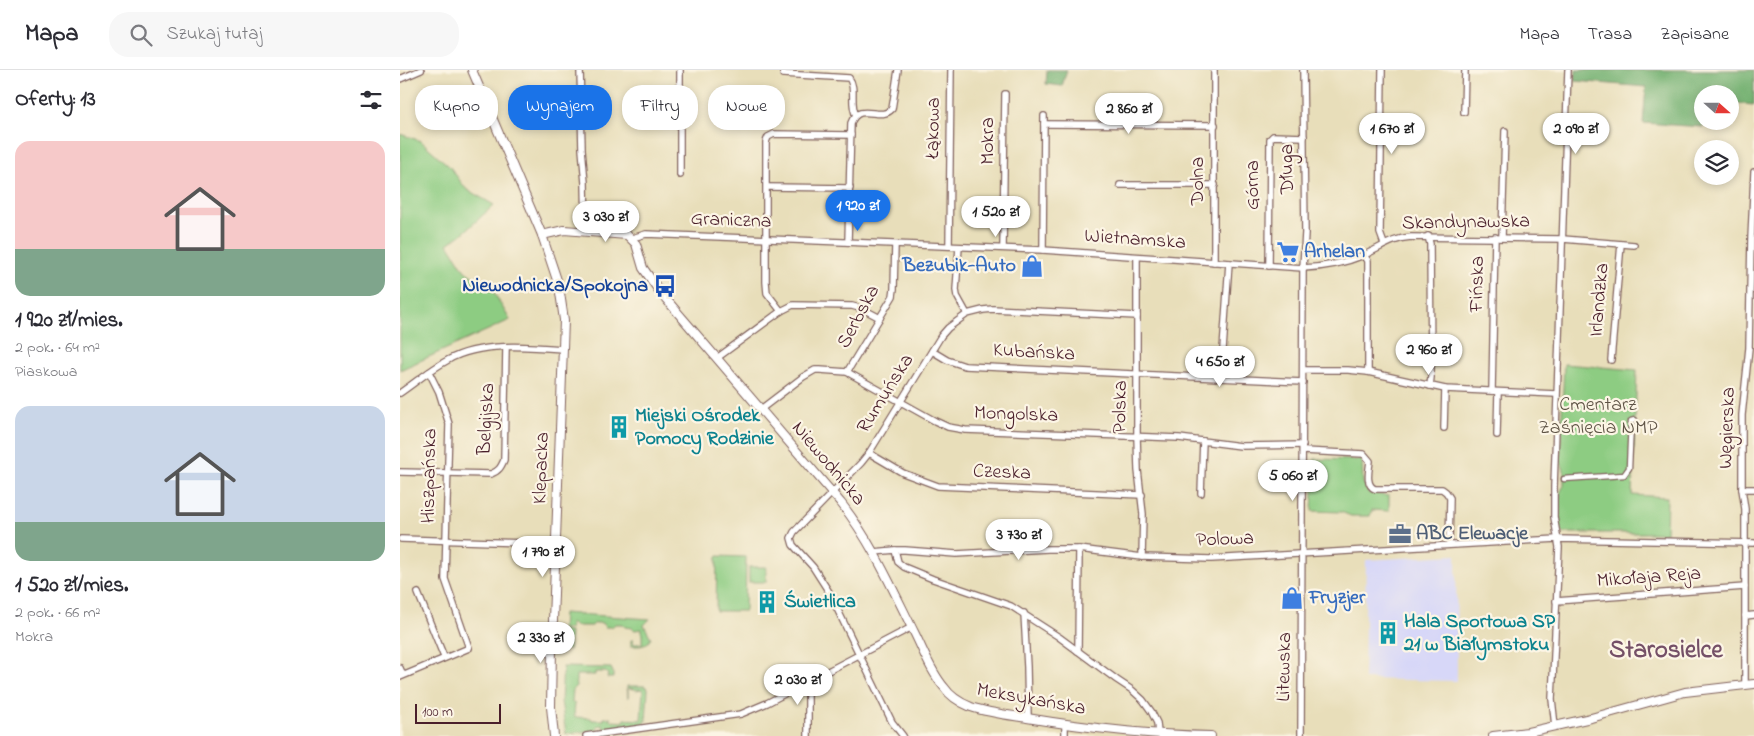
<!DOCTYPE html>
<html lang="pl">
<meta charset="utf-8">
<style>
body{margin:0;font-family:"Indie Flower",sans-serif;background:#f7f7f7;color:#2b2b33;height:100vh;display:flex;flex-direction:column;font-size:19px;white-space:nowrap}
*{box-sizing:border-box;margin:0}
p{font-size:16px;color:#7c7c81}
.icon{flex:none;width:28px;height:28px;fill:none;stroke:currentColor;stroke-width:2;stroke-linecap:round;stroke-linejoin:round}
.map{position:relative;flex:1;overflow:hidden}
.sheet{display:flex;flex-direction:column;background:#fff;width:400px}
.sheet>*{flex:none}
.top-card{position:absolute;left:15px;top:15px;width:475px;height:45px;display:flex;gap:10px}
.needle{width:32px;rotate:111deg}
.tools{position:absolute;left:1294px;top:15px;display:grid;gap:10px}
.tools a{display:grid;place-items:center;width:45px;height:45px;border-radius:50%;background:#fff;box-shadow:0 2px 8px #0003;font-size:25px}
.scale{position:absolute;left:15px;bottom:12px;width:86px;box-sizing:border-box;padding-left:5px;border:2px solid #4a1f2b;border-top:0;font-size:14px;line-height:18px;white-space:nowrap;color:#4a1f2b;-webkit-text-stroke:4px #fcf5e5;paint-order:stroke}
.price{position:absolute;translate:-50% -42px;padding:0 11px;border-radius:18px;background:#fff;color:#222;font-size:16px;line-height:32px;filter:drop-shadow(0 1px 2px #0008)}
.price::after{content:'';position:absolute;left:50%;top:30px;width:15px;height:11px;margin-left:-8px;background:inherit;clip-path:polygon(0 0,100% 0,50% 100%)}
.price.active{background:#1a73e8;color:#fff}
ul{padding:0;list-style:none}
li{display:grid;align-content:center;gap:10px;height:265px;padding:0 15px}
li span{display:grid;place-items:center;height:155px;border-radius:15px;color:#555}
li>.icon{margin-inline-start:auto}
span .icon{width:90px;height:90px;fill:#fffc;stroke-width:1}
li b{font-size:21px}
h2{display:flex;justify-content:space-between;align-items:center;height:60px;padding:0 15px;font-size:21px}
.pill{padding:0 18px;border-radius:20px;background:#fff;box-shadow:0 2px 8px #0003;font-size:18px;line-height:45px}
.pill.active{background:#1a73e8;color:#fff}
header{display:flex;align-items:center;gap:30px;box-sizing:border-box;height:70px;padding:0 25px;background:#fff;border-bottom:1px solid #e1e1e2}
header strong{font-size:24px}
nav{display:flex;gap:28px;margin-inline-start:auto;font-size:18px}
.search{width:350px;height:45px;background:#f7f7f7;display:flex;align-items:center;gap:12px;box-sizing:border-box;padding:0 18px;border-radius:20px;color:#7c7c81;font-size:19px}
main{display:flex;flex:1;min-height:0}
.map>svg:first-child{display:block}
.built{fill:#d7d7f8}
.green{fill:#8dcc82;stroke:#6c7656}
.forest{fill:#72b070;stroke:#5e684e}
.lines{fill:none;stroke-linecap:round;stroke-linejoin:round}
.pedestrian-casing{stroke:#81625d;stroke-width:7}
.minor-casing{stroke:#81625d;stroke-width:8}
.tertiary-casing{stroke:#81625d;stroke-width:10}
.pedestrian{stroke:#fff;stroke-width:4.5}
.minor{stroke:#fff;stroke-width:5.5}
.tertiary{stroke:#fff;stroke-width:8}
.labels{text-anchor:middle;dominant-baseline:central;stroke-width:4.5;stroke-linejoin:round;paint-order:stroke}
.street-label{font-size:20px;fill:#4a1f2b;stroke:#fcf5e5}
.shop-label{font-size:20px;font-weight:bold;fill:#366cbe;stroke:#fcf5e5;text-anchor:start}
.transit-label{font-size:20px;font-weight:bold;fill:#164399;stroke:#fcf5e5;text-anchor:end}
.park-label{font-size:20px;fill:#5e5345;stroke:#fcf5e5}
.culture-label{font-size:20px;font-weight:bold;fill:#0d838f;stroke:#fcf5e5;text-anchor:start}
.service-label{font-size:20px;font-weight:bold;fill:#4e5e75;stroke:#fcf5e5;text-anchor:start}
.district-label{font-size:25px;font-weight:bold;fill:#755067;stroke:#fcf5e5}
</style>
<header>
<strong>Mapa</strong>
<div class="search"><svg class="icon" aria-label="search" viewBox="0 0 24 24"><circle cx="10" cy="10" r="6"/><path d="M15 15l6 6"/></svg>Szukaj tutaj</div>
<nav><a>Mapa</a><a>Trasa</a><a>Zapisane</a></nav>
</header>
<main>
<section class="sheet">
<h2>Oferty: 13<svg class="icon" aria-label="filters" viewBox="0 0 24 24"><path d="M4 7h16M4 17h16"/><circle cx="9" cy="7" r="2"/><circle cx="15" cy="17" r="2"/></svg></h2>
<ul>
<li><span style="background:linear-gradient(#f6c9c9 70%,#7fa58c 0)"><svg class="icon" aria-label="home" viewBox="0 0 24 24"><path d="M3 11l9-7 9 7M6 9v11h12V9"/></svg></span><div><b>1 920 zł/mies.</b><p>2 pok. · 64 m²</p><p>Piaskowa</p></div></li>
<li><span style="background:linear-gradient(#c9d6e8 75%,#7fa58c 0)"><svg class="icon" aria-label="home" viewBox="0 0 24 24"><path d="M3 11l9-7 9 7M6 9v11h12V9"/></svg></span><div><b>1 520 zł/mies.</b><p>2 pok. · 66 m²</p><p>Mokra</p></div></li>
</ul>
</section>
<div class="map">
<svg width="1354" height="666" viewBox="0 0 1354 666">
<rect width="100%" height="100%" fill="#fcf5e5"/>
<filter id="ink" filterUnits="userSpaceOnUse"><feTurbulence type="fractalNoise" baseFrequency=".02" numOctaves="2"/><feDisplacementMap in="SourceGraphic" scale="10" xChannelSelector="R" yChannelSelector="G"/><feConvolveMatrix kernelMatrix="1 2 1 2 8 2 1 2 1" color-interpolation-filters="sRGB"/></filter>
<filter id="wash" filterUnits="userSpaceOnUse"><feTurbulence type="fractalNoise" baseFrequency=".0096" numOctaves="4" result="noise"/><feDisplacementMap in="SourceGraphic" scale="20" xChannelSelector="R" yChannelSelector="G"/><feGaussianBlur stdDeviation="1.12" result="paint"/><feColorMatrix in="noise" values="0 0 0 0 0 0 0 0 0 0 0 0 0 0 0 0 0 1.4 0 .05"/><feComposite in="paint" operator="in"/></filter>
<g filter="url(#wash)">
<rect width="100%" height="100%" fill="#e8deba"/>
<polygon class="built" points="1056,485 1057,611 964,609 966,490"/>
<g class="green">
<polygon points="0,64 21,71 50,97 66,119 94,135 61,165 48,174 65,201 93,221 110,250 0,300"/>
<polygon points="1164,294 1237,300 1232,425 1267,427 1266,463 1163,463 1160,460 1160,423 1164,415 1164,400 1160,391"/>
<polygon points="915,389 962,390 963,412 968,423 989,426 989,441 972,440 970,446 951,446 941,442 912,441"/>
<polygon points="317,486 346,487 345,541 316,541"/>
<rect x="349" y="497" width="17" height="15"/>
<path d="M163,543L250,549L244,555L251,568C246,577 241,576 231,576V570H233V574H242V559L235,560L232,558L225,557L222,554H215L212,557H205L202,553H195L192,556H175L171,553L170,559H162Z"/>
<polygon points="162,561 170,562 169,580 162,580"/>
<polygon points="163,597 211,598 213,602 213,608 207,608 208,604 205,602 195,602 195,605 176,605 176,616 173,619 172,633 175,633 174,647 191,648 192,650 204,650 204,648 211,648 212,651 224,652 224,649 241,650 243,619 236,620 235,619 228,618 228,628 227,616 245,616 248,619 246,651 244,654 204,659 203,655 197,656 197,660 166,664 161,631"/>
</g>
<g class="forest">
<polygon points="647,0 667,0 662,16 646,14"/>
<polygon points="1176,0 1354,0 1354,35 1330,33 1330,24 1302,24 1303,57 1243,53 1246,17 1175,11"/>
</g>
</g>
<g filter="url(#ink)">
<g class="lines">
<defs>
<polyline id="pedestrian" points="1164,409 1224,405 1229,398 1231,351 1235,350"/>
<g id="minor">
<polyline points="180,0 182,79 185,113 186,161"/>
<path d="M383,0V4L449,8C457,18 449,34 456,45"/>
<polyline points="814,0 814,192"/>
<polyline points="982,0 980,163 984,174"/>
<polyline points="0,9 21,0"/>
<polyline points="1064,42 1065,0"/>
<polyline points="644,54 815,55"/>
<polyline points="280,105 280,0"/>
<polyline points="720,115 815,115"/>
<polyline points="367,117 450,118"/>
<polyline points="1028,166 1030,174 1031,307 1030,316"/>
<polyline points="1102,167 1105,61"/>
<path d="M232,168L246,164L643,180L903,198C924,197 945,193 964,185C983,177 990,169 1011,167L1163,169L1234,175"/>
<path d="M448,172L451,53C460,31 480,52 492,39L498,0"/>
<polyline points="549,176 551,0"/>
<polyline points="559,177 556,220 557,226 567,244"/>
<polyline points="603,178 605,24"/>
<polyline points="643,180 644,46"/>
<polyline points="964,185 968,191 968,302"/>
<polyline points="737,187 737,366 738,400 743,444 742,487"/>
<polyline points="869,196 870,69 873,66 904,67"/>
<polyline points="381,241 367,223 366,212 366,72 368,67 374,64 451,65"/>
<polyline points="532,281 547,290 565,296 903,312"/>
<polyline points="317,288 381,241 393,235 452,236 463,239 480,248"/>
<polyline points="1211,290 1221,174"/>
<polyline points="903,300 948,300 968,302 1045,319 1156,324"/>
<polyline points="447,302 493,226 494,219 495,175"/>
<polyline points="821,308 829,193"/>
<polyline points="1092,321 1095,167"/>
<path d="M0,323C16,312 31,299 48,290C79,272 128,276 163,279"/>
<polyline points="361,339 403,307 415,300 420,300 447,302 535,351 548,357 565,360 779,368 841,376 903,375"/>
<polyline points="1044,358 1045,319"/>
<polyline points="1097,365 1098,322"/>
<path d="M903,381L964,384L970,391C969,400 965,415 975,419H1042L1046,422L1050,428L1049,475"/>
<polyline points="469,383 503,403 538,416 742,425"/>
<path d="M0,402L91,404C99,401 101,397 104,390L106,278"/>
<polyline points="1342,419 1354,419"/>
<polyline points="801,423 803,371"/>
<polyline points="1,469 155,474"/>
<polyline points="495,480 505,480 556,484 648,479 679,479 742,487 811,489 1157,469 1354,473"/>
<polyline points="474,482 495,480 498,492 504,497 533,509 611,536 659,567 717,610 732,620 743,630 751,641 757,653 758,664"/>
<polyline points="18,523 44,587"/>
<polyline points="1156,531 1345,517"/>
<polyline points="624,543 627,597 628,648"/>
<polyline points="1345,546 1354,545"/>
<polyline points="678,581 679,479"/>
<polyline points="0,598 3,605"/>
<polyline points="0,607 69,578 45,509 49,354 39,322 29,302"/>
<polyline points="1345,615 1345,439 1342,419 1342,345 1349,278 1351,169 1354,102"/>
<polyline points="1155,656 1152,629 1159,477 1154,447 1154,417 1168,0"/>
<polyline points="186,666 341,644 367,633 512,557"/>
<polyline points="408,666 408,617 410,610"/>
<polyline points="503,666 492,652 429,522 413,497 393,475 391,468 394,462 461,393 469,383 541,266 548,258 567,244 583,240 593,239 737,246"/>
<polyline points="665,666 665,654"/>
<polyline points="901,666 903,198 905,163 903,0"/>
</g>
<g id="tertiary">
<polyline points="72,0 142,165 159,216 164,250 152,578 151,637 154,666"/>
<path d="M142,165L164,160L227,165L236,174L243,198L260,222L441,433C473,474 492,518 515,564C524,582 531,602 544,617C550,626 561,633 571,637C589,643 608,645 627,648C687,658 749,665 811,666"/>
<polyline points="1093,666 1128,662 1191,648 1285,622 1354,614"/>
</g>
</defs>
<use href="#pedestrian" class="pedestrian-casing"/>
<use href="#minor" class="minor-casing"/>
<use href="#tertiary" class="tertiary-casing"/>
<use href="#pedestrian" class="pedestrian"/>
<use href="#minor" class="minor"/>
<use href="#tertiary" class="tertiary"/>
</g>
</g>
<defs>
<symbol id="supermarket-bare" viewBox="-9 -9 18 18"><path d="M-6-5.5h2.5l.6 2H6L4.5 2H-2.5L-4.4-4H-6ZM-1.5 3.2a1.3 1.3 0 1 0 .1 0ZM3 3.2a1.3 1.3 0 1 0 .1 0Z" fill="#3f7fe0" stroke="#fcf5e5" stroke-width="2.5" paint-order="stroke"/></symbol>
<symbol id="shop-bare" viewBox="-9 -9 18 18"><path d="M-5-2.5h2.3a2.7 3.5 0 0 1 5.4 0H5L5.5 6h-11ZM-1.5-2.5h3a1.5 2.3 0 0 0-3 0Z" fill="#3f7fe0" stroke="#fcf5e5" stroke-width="2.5" paint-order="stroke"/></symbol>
<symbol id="bus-bare" viewBox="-9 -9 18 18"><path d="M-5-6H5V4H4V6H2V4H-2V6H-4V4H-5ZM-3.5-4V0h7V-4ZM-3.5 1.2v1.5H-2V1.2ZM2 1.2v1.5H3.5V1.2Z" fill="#1a4fb4" stroke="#fcf5e5" stroke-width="2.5" paint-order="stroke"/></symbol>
<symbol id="building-bare" viewBox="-9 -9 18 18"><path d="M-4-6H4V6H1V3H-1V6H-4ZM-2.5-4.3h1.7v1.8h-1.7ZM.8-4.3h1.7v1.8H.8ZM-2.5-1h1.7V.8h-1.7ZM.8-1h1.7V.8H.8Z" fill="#0f9aa8" stroke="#fcf5e5" stroke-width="2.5" paint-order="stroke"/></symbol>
<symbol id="office-bare" viewBox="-9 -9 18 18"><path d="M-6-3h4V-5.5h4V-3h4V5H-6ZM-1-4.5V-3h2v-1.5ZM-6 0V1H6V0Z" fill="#5c6f8a" stroke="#fcf5e5" stroke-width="2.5" paint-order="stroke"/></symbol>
</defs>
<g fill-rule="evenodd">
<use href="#supermarket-bare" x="872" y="166" width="32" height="32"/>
<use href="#shop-bare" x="616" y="180" width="32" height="32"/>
<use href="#bus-bare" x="249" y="200" width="32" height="32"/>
<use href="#building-bare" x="203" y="341" width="32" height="32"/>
<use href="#office-bare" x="984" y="448" width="32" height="32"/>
<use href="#shop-bare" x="876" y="512" width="32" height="32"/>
<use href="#building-bare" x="351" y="516" width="32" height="32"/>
<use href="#building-bare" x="972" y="547" width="32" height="32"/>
</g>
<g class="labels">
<g class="street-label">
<text transform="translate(534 58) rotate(-89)">Łąkowa</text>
<text transform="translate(588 71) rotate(-90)">Mokra</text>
<text transform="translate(888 99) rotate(-91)">Długa</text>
<text transform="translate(798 111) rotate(-90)">Dolna</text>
<text transform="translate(853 115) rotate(-90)">Górna</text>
<text transform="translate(331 151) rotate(2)">Graniczna</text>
<text transform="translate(1066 153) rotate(-1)">Skandynawska</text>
<text transform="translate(735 170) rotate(4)">Wietnamska</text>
<text transform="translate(1078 214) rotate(-89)">Fińska</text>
<text transform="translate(1200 230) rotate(-85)">Irlandzka</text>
<text transform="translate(459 247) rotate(-62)">Serbska</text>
<text transform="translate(634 283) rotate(3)">Kubańska</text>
<text transform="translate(486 324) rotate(-58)">Rumuńska</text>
<text transform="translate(721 337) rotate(-89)">Polska</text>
<text transform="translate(616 345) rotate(2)">Mongolska</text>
<text transform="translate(87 349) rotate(-87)">Belgijska</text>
<text transform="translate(1328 358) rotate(-88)">Węgierska</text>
<text transform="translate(428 394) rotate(50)">Niewodnicka</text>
<text transform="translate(142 398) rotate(-88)">Klepacka</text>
<text transform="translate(602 403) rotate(2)">Czeska</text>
<text transform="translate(30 406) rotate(-89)">Hiszpańska</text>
<text transform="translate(825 470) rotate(-2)">Polowa</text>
<text transform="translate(1249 508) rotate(-4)">Mikołaja Reja</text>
<text transform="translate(885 597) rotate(-89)">Litewska</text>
<text transform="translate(631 630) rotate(10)">Meksykańska</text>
</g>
<g class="shop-label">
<text x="904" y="182">Arhelan</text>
<text x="616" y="196" text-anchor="end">Bezubik-Auto</text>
<text x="909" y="528">Fryzjer</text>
</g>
<g class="transit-label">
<text x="248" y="216">Niewodnicka/Spokojna</text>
</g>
<g class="park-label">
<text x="1198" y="335">Cmentarz<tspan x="1198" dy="23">Zaśnięcia NMP</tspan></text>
</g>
<g class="culture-label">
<text x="235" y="346">Miejski Ośrodek<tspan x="235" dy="23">Pomocy Rodzinie</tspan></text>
<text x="384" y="532">Świetlica</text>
<text x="1004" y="552">Hala Sportowa SP<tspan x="1004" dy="23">21 w Białymstoku</tspan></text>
</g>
<g class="service-label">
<text x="1016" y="464">ABC Elewacje</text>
</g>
<g class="district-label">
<text x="1266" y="581">Starosielce</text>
</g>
</g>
</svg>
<div class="tools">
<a><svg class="needle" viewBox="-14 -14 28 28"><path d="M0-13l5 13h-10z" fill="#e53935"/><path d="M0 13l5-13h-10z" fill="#7c7c81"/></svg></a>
<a><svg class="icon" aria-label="layers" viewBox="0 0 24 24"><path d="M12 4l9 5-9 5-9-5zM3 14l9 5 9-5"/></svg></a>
</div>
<div class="scale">100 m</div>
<b class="price" style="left:729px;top:65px">2 860 zł</b>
<b class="price" style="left:992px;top:85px">1 670 zł</b>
<b class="price" style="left:1176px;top:85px">2 090 zł</b>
<b class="price active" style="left:458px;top:162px">1 920 zł</b>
<b class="price" style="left:596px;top:168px">1 520 zł</b>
<b class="price" style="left:206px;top:173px">3 030 zł</b>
<b class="price" style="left:1029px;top:306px">2 960 zł</b>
<b class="price" style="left:820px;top:318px">4 650 zł</b>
<b class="price" style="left:893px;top:432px">5 060 zł</b>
<b class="price" style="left:619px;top:491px">3 730 zł</b>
<b class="price" style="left:143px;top:508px">1 790 zł</b>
<b class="price" style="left:141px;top:594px">2 330 zł</b>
<b class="price" style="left:398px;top:636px">2 030 zł</b>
<div class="top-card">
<a class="pill">Kupno</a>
<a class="pill active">Wynajem</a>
<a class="pill">Filtry</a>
<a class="pill">Nowe</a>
</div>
</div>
</main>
